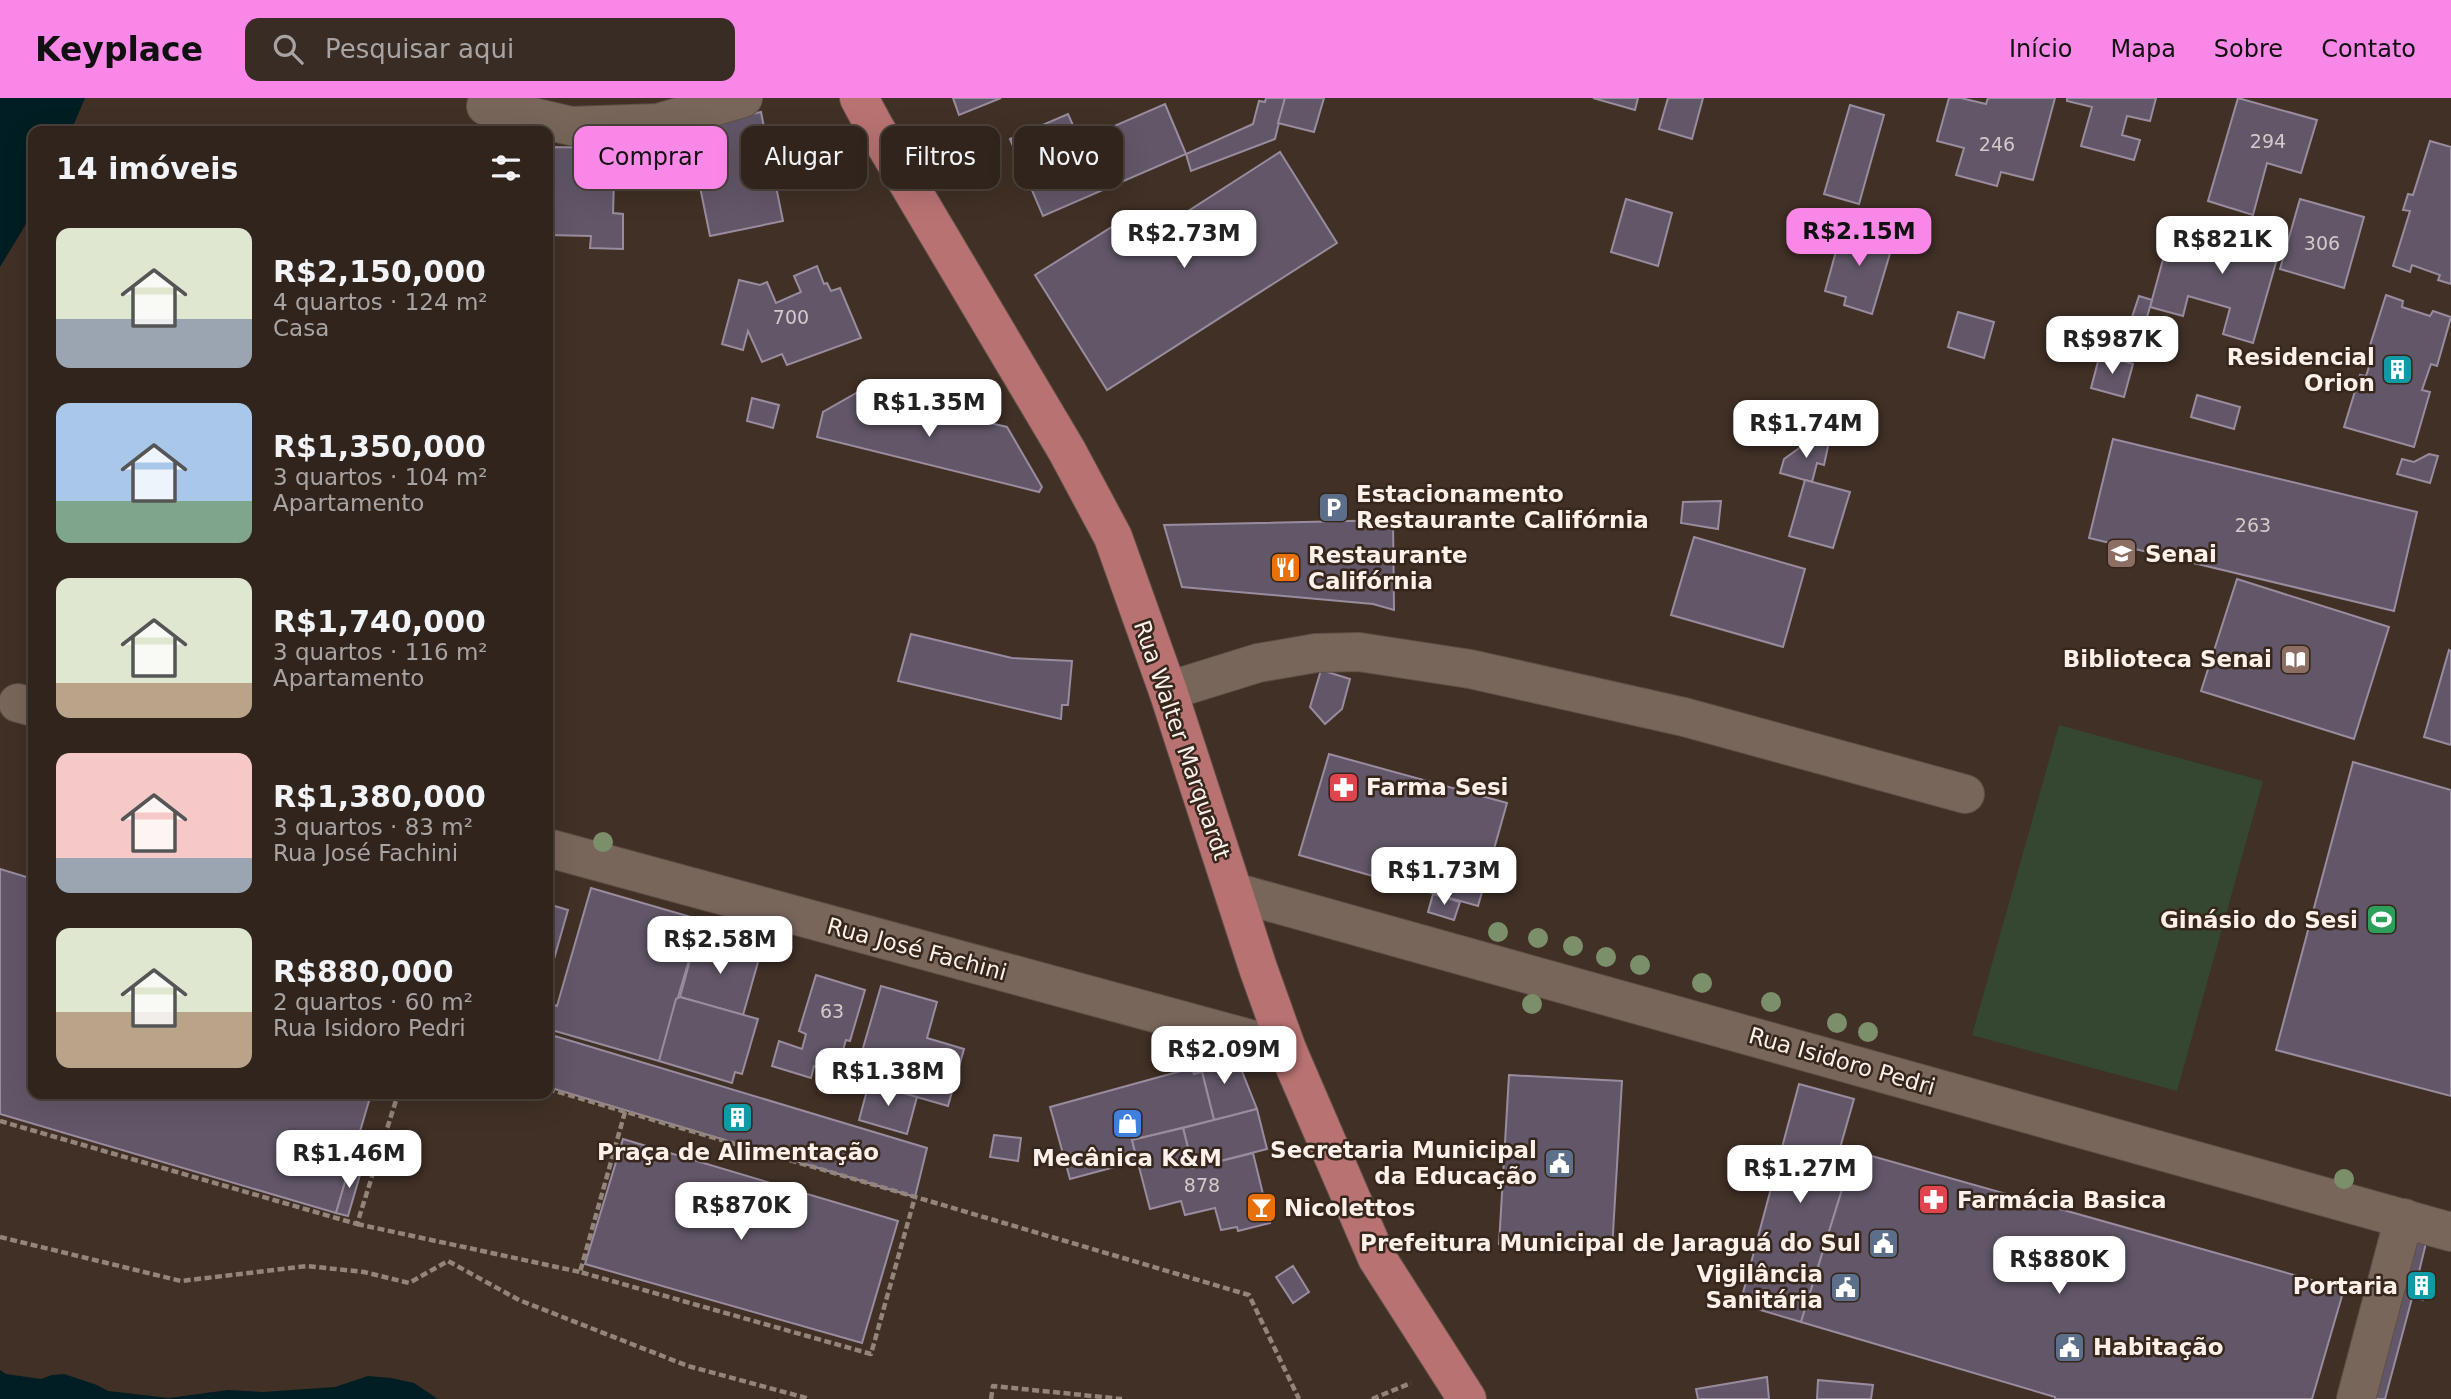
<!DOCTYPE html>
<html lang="pt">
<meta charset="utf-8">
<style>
body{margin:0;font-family:"DejaVu Sans",sans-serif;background:#382c25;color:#f1f3f6;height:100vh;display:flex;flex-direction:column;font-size:26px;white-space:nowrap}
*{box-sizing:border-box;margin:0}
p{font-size:23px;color:#a8a4a3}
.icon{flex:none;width:38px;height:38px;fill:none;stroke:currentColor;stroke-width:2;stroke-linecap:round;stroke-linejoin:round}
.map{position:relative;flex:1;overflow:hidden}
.drawer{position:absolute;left:28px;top:28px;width:525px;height:973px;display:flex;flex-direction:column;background:#30241c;border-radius:14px;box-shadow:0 7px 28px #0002,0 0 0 2px #4b413b}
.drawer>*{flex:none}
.guide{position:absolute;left:574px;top:28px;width:665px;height:63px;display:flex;gap:14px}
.price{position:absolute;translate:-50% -60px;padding:0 16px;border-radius:14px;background:#fff;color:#222;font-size:23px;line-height:46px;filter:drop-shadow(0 2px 4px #0008)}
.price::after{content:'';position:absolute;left:50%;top:42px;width:21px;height:16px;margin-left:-10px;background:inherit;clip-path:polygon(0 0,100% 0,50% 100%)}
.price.current{background:#f987e8;color:#111}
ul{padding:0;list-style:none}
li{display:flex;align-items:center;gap:21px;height:175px;padding:0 28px}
li span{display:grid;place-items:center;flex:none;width:196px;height:140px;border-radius:14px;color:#555}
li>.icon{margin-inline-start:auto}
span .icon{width:84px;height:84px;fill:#fffc;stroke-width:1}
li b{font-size:30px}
h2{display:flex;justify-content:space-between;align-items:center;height:84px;padding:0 28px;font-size:30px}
.chip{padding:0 24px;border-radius:14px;background:#30241c;box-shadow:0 7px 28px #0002,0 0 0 2px #4b413b;font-size:24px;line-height:63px}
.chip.current{background:#f987e8;color:#111}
header{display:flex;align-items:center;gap:42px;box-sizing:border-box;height:98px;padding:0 35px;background:#f987e8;color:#111}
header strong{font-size:33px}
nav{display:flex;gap:38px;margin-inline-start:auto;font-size:24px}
.search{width:490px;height:63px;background:#382c25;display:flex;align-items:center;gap:18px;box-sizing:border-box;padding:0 24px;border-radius:14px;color:#a8a4a3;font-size:26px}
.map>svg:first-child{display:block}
.green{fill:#354731}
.water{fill:#001e23}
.building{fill:#625768;stroke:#988c9e;stroke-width:2}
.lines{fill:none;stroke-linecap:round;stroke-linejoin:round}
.minor-casing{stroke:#5e4f47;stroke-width:40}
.major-casing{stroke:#5e4f47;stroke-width:40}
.path{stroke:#93857c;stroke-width:4.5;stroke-dasharray:7 3.5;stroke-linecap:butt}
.minor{stroke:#79665b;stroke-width:38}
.major{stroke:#b97272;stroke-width:38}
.tree{fill:#7b8f6a}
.labels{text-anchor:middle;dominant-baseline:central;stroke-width:5;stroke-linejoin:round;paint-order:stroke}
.number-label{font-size:19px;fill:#d5caca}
.poi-label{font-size:23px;font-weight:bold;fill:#fbf0ea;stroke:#36261c;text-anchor:end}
.street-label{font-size:23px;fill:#fbf0ea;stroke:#36261c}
</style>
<header>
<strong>Keyplace</strong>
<div class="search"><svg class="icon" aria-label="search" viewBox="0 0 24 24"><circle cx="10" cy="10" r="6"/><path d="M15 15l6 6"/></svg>Pesquisar aqui</div>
<nav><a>Início</a><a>Mapa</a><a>Sobre</a><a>Contato</a></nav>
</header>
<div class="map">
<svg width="2451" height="1301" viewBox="0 0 2451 1301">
<rect width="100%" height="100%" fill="#403026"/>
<polygon class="green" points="2059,627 2263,683 2177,993 1972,937"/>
<g class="water">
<polygon points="0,0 85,0 71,33 33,33 33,108 26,126 0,169"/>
<polygon points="0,1272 6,1276 41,1281 52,1277 64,1276 97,1287 108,1293 169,1300 228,1292 263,1294 335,1289 368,1278 391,1280 414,1285 438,1301 0,1301"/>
</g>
<g class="building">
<polygon points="953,0 1001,0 959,17"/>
<polygon points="1266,0 1285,0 1275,41 1191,73 1186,56 1253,26 1259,3 1265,4"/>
<polygon points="1285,0 1324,0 1314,34 1278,25"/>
<polygon points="1593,0 1638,0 1635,12"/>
<polygon points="1668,0 1703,0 1692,41 1659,31"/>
<polygon points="1949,0 1961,0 1986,6 1988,0 2055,0 2033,82 2001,74 1997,88 1956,77 1964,50 1937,43"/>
<polygon points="2067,0 2156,0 2150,23 2127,18 2122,37 2140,42 2134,62 2081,48 2092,9 2067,3"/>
<polygon points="2238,0 2317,22 2301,75 2267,65 2253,117 2208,103"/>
<polygon points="1165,6 1186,56 1043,118 1010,41 1068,16 1080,43"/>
<polygon points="1850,7 1884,17 1859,106 1824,96"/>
<polygon points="761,14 783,123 710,138 688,30"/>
<polygon points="2430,43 2451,49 2451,186 2438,182 2440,177 2412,167 2410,174 2393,168 2410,113 2403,112 2408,96 2413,97"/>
<polygon points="548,49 615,50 613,115 623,116 623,151 590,150 591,138 548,137"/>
<polygon points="1280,54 1337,145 1107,292 1035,177 1115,127 1129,151"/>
<polygon points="1626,101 1672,115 1658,168 1611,154"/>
<polygon points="2300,101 2364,119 2344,190 2280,171"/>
<polygon points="2248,122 2285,133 2253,245 2223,236 2230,210 2188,198 2183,218 2150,209 2170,136 2225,152 2233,124 2247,127"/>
<polygon points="1843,128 1894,142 1872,216 1844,207 1846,199 1825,193"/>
<polygon points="817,168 824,186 827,185 831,193 840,190 861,240 787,267 782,256 762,264 748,233 743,252 722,246 739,182 760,187 767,184 776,205 801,194 794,178"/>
<polygon points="2386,197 2403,203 2402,209 2430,218 2433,213 2451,219 2437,268 2431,266 2422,292 2430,294 2414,349 2344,329 2360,277 2366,278 2372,259 2367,257"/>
<polygon points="2139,198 2152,202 2144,229 2130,225"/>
<polygon points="1958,214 1994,224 1984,260 1948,249"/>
<polygon points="2100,256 2133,266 2124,299 2091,290"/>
<polygon points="858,294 1007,329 1042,389 1039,394 817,339 823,314"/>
<polygon points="2197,297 2240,309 2234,331 2191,319"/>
<polygon points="752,300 779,307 773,330 747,323"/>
<polygon points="1813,340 1829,344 1824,367 1817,365 1812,384 1780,375 1784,361"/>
<polygon points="2113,341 2417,414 2394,513 2089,440"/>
<polygon points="2429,356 2438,358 2430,385 2397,376 2402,361 2414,364"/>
<polygon points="1805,382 1850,394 1833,450 1789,438"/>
<polygon points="1721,403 1718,431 1681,425 1683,404"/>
<polygon points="1393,422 1394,512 1373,506 1182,489 1164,427"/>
<polygon points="1694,439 1805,471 1783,549 1671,517"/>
<polygon points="2237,481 2389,529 2354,641 2201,593"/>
<polygon points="911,536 1012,560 1072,563 1068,607 1062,607 1061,621 898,583"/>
<polygon points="2449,552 2451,553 2451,647 2424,639"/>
<polygon points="1321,572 1350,581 1342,611 1325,626 1310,609"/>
<polygon points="1329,656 1507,705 1478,808 1299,757"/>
<polygon points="2353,664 2451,692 2451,998 2276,952"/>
<polygon points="0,771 33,781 33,996 371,996 336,1115 0,1016"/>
<polygon points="591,790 701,822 659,963 548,931 548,905 557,908"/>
<polygon points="1433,796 1460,804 1454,822 1428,814"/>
<polygon points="548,806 568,812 548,882"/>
<polygon points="696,840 760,857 743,917 680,899"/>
<polygon points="816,877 865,892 850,943 846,942 836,975 814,968 811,980 772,968 779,943 802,951 806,936 799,933"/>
<polygon points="881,888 937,904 927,940 964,951 948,1008 854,981"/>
<polygon points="680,899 758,921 742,976 735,974 732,985 659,963 676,901"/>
<polygon points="548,936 927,1050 915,1099 548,989"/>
<polygon points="1189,955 1221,960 1241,971 1257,1011 1214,1022 1202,974 1194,976"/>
<polygon points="1192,970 1194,976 1202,974 1214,1022 1132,1042 1137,1063 1070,1081 1050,1009"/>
<polygon points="1509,977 1622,983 1612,1152 1499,1146"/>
<polygon points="869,985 917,999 907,1036 859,1022"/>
<polygon points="1799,986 1854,1001 1840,1050 1854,1053 1801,1224 1740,1206"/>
<polygon points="1257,1011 1267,1051 1193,1070 1183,1030"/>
<polygon points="1183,1030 1193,1070 1253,1055 1270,1125 1238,1133 1237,1129 1221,1132 1215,1110 1185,1117 1181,1103 1150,1111 1132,1042"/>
<polygon points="994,1037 1021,1040 1018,1063 990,1059"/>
<polygon points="623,1041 898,1123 862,1245 585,1166"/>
<polygon points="1854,1053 2344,1191 2312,1301 2055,1301 2055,1299 1801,1224"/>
<polygon points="350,1067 362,1070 348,1118 336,1115"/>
<polygon points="2414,1141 2426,1145 2419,1174 2385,1301 2372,1301"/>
<polygon points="1293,1168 1309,1194 1293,1205 1276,1179"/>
<polygon points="2419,1174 2429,1177 2423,1202 2412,1199"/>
<polygon points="1767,1279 1769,1301 1698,1301 1696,1291"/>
<polygon points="1818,1282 1873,1287 1871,1301 1817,1301"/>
</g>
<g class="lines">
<defs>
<g id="minor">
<polyline points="486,8 571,28 658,25 743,0"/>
<polyline points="1168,593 1258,565 1316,555 1359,554 1470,571 1684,619 1965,696"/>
<polyline points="18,605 33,609"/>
<polyline points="548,750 1287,951"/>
<polyline points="1234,794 2451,1134"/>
<polyline points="2356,1301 2404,1120"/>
</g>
<polyline id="major" points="859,0 874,28 1067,353 1113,439 1168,593 1258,870 1287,951 1377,1160 1467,1301"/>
</defs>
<use href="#minor" class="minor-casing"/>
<use href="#major" class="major-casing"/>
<g class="path">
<polyline points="548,991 1249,1197 1299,1301"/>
<polyline points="625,1014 580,1174 871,1256 915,1099"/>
<polyline points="0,1023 357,1126 398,996"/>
<polyline points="357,1126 580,1174"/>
<polyline points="0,1139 181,1183 307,1168 364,1174 409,1185 448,1163 519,1202 688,1268 810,1301"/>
<polyline points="991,1301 993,1288 1122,1301"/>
<polyline points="1372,1301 1411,1285"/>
</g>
<use href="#minor" class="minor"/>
<use href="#major" class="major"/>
</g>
<g class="tree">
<circle cx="603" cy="744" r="10"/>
<circle cx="1498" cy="834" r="10"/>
<circle cx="1538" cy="840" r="10"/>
<circle cx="1573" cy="848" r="10"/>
<circle cx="1606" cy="859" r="10"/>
<circle cx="1640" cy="867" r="10"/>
<circle cx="1702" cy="885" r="10"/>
<circle cx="1771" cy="904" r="10"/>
<circle cx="1532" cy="906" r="10"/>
<circle cx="1837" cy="925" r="10"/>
<circle cx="1868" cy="934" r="10"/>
<circle cx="2344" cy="1081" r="10"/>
</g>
<defs>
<symbol id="building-square" viewBox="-11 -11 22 22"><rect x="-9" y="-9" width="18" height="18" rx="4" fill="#0f9aa8" stroke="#36261c"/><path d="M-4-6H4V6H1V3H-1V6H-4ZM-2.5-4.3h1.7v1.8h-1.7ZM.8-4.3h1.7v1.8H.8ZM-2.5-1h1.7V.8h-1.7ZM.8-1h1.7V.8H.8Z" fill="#fff"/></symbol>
<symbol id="parking-square" viewBox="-11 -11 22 22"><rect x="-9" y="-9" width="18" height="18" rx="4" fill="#5c6f8a" stroke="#36261c"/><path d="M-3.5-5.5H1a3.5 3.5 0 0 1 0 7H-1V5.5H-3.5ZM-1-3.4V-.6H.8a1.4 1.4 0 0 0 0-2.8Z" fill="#fff"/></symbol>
<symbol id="university-square" viewBox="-11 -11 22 22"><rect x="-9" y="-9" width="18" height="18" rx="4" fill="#8d6e63" stroke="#36261c"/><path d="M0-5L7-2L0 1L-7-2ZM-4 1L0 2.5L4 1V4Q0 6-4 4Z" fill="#fff"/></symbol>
<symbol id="restaurant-square" viewBox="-11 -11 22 22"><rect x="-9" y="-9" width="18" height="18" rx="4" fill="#e8710a" stroke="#36261c"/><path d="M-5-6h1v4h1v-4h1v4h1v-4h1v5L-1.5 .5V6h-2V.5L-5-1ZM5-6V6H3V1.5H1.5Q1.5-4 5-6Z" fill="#fff"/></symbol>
<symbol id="library-square" viewBox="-11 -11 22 22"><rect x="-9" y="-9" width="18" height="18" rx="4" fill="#8d6e63" stroke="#36261c"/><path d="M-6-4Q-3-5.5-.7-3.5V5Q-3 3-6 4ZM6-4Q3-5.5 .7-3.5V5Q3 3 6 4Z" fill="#fff"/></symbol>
<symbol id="pharmacy-square" viewBox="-11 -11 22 22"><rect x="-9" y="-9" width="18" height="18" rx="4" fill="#e0444e" stroke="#36261c"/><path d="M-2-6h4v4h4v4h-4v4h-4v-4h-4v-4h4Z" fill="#fff"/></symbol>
<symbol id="stadium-square" viewBox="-11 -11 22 22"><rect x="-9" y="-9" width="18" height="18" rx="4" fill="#2e9e5b" stroke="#36261c"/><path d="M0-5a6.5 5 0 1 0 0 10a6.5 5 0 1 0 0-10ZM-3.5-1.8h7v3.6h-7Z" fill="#fff"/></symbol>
<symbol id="shop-square" viewBox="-11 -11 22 22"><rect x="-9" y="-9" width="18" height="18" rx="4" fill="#3f7fe0" stroke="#36261c"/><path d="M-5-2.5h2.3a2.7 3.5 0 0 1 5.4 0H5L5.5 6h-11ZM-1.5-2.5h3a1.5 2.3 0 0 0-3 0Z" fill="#fff"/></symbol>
<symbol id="civic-square" viewBox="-11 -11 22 22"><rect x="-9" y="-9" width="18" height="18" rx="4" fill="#5c6f8a" stroke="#36261c"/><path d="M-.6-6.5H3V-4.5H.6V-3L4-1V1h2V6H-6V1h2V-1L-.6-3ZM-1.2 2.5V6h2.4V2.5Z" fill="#fff"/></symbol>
<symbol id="bar-square" viewBox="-11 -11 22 22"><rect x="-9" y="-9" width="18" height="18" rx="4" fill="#e8710a" stroke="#36261c"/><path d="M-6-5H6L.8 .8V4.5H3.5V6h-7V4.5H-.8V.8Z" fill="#fff"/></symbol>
</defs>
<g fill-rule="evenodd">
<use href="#building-square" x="2380" y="254" width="35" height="35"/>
<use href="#parking-square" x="1316" y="392" width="35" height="35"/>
<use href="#university-square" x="2104" y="438" width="35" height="35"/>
<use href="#restaurant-square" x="1268" y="452" width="35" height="35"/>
<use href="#library-square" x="2278" y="544" width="35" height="35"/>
<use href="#pharmacy-square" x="1326" y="672" width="35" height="35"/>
<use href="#stadium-square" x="2364" y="804" width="35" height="35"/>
<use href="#building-square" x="720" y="1002" width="35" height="35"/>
<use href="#shop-square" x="1110" y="1008" width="35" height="35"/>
<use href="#civic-square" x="1542" y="1048" width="35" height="35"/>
<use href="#pharmacy-square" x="1916" y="1084" width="35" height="35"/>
<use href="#bar-square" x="1244" y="1092" width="35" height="35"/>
<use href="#civic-square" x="1866" y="1128" width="35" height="35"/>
<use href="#building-square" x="2404" y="1170" width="35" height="35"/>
<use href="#civic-square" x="1828" y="1172" width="35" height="35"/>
<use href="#civic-square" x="2052" y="1232" width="35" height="35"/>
</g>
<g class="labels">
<g class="number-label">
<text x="2268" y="43">294</text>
<text x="1997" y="46">246</text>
<text x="2322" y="145">306</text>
<text x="791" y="219">700</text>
<text x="2253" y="427">263</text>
<text x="832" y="913">63</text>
<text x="1202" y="1087">878</text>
</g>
<g class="poi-label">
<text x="2375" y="259">Residencial<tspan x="2375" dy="26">Orion</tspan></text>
<text x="1356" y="396" text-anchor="start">Estacionamento<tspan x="1356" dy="26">Restaurante Califórnia</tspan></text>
<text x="2145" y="456" text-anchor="start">Senai</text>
<text x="1308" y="457" text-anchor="start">Restaurante<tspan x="1308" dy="26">Califórnia</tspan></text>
<text x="2272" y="561">Biblioteca Senai</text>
<text x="1366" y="689" text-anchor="start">Farma Sesi</text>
<text x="2358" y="822">Ginásio do Sesi</text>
<text x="1537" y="1052">Secretaria Municipal<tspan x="1537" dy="26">da Educação</tspan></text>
<text x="738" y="1054" text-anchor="middle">Praça de Alimentação</text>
<text x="1127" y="1060" text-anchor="middle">Mecânica K&amp;M</text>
<text x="1957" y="1102" text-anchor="start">Farmácia Basica</text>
<text x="1284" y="1110" text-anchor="start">Nicolettos</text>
<text x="1861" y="1145">Prefeitura Municipal de Jaraguá do Sul</text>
<text x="1823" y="1176">Vigilância<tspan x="1823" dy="26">Sanitária</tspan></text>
<text x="2398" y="1188">Portaria</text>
<text x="2093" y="1249" text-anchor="start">Habitação</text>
</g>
<g class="street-label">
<text transform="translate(1182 642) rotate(71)">Rua Walter Marquardt</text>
<text transform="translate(917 851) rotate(15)">Rua José Fachini</text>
<text transform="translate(1842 963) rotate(16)">Rua Isidoro Pedri</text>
</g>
</g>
</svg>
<b class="price current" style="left:1859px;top:170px">R$2.15M</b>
<b class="price" style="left:1184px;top:172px">R$2.73M</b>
<b class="price" style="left:2222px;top:178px">R$821K</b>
<b class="price" style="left:2112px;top:278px">R$987K</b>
<b class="price" style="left:929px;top:341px">R$1.35M</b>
<b class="price" style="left:1806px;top:362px">R$1.74M</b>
<b class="price" style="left:1444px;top:809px">R$1.73M</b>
<b class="price" style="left:720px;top:878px">R$2.58M</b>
<b class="price" style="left:1224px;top:988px">R$2.09M</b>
<b class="price" style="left:888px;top:1010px">R$1.38M</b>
<b class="price" style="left:349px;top:1092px">R$1.46M</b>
<b class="price" style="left:1800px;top:1107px">R$1.27M</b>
<b class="price" style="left:741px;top:1144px">R$870K</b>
<b class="price" style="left:2059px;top:1198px">R$880K</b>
<div class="guide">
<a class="chip current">Comprar</a>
<a class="chip">Alugar</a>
<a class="chip">Filtros</a>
<a class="chip">Novo</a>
</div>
<section class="drawer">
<h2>14 imóveis<svg class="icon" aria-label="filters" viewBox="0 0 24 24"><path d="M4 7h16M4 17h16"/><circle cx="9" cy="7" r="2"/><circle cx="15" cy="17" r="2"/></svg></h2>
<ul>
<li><span style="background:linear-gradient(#dfe7d0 65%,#9aa5b1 0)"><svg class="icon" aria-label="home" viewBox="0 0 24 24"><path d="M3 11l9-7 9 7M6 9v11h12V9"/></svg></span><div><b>R$2,150,000</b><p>4 quartos · 124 m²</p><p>Casa</p></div></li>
<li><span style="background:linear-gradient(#a9c7e8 70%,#7fa58c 0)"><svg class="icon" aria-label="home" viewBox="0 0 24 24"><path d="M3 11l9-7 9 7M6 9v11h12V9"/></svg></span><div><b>R$1,350,000</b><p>3 quartos · 104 m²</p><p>Apartamento</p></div></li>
<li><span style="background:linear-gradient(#dfe7d0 75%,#b9a48a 0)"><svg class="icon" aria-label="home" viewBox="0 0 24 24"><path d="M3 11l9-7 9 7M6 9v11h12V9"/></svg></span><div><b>R$1,740,000</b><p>3 quartos · 116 m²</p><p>Apartamento</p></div></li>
<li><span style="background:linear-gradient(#f6c9c9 75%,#9aa5b1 0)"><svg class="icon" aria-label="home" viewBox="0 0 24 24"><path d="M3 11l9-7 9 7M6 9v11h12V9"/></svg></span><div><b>R$1,380,000</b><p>3 quartos · 83 m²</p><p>Rua José Fachini</p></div></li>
<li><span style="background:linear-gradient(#dfe7d0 60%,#b9a48a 0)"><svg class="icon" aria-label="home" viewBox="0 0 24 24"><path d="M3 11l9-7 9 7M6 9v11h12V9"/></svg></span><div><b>R$880,000</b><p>2 quartos · 60 m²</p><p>Rua Isidoro Pedri</p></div></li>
</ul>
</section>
</div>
